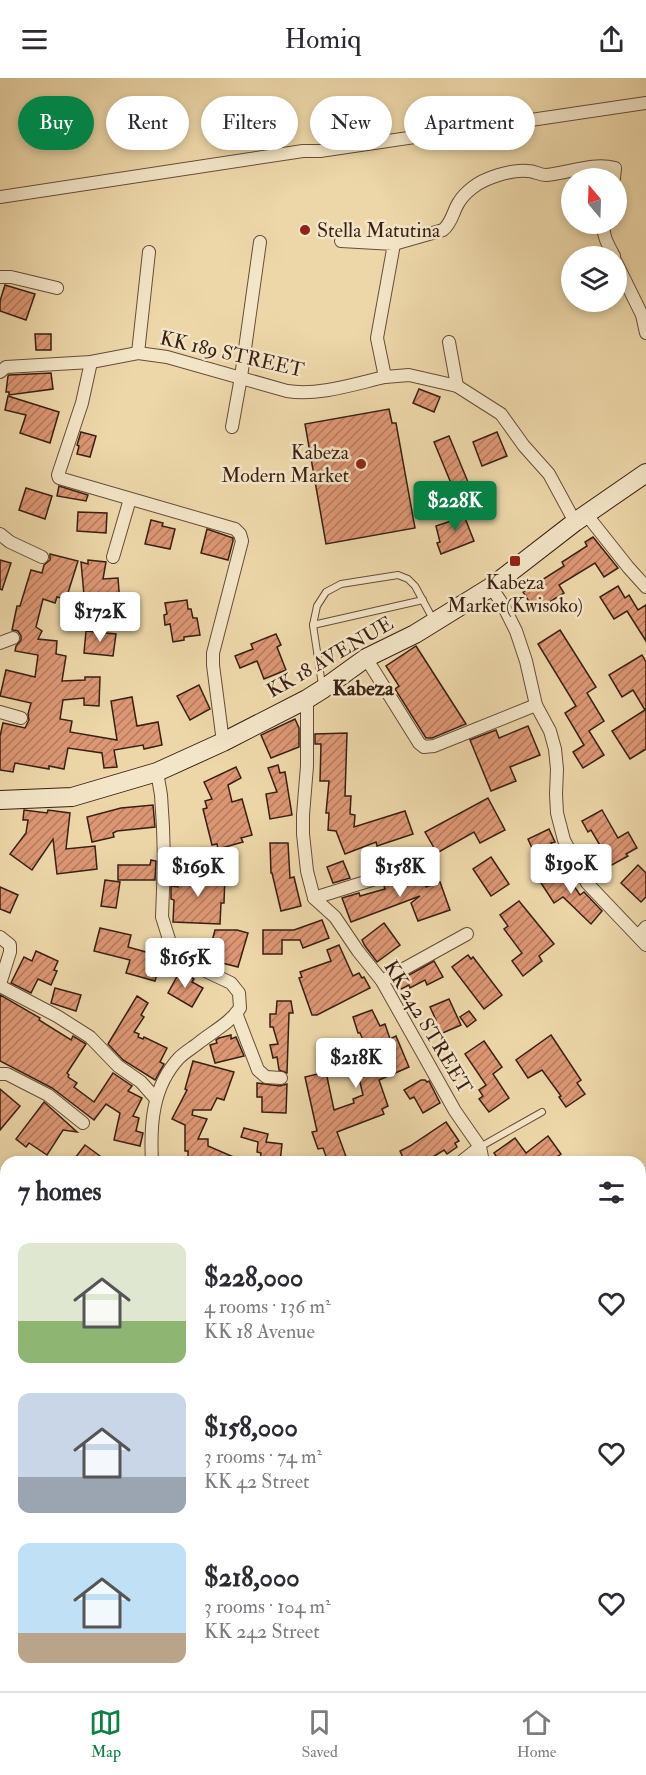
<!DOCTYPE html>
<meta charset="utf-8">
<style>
body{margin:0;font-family:"IM FELL Double Pica",serif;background:#f2f2f3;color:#2b2b33;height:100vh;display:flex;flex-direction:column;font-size:22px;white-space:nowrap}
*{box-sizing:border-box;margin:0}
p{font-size:20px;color:#7c7c81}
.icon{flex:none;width:33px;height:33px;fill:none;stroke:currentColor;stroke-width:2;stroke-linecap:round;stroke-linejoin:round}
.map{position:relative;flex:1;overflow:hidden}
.side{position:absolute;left:0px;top:1078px;width:646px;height:536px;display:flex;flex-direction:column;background:#fff;border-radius:18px 18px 0 0;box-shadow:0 3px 9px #0003}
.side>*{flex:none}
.hud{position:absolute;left:18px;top:18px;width:610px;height:54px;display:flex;gap:12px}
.needle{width:39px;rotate:341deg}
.buttons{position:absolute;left:561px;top:90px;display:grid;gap:12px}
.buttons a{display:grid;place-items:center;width:66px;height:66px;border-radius:50%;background:#fff;box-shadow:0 3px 9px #0003;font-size:30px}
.price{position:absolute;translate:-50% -51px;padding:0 14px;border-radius:6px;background:#fff;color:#222;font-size:20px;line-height:39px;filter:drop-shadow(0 2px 3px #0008)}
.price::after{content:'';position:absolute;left:50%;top:36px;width:18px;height:14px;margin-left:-9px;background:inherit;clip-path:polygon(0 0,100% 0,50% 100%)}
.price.current{background:#0b8043;color:#fff}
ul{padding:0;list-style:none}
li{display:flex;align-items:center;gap:18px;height:150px;padding:0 18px}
li span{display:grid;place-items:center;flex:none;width:168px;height:120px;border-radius:12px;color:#555}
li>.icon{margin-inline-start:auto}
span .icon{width:72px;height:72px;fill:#fffc;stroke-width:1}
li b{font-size:26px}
h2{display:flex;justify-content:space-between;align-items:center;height:72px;padding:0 18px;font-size:26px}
.tag{padding:0 21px;border-radius:27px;background:#fff;box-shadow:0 3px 9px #0003;font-size:21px;line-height:54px}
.tag.current{background:#0b8043;color:#fff}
header{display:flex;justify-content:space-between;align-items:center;height:78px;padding:0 18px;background:#fff;font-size:27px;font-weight:600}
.dock{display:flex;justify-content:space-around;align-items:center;height:84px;border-top:2px solid #e1e1e2;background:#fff;font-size:16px;color:#7c7c81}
.dock a{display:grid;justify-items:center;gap:3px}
.dock .current{color:#0b8043}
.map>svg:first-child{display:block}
.building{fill:url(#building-hatch);stroke:#391f14;stroke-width:1.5}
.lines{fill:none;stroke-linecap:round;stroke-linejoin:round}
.service-casing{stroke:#664d39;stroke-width:8}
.minor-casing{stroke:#664d39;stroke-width:14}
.secondary-casing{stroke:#391f14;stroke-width:20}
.service{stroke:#f3e5c7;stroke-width:6}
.minor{stroke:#f3e5c7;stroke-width:12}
.secondary{stroke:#f3e5c7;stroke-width:18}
.poi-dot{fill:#8f2418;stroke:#f3e5c7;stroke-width:2}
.labels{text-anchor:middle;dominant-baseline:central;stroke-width:5;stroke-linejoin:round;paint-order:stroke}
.poi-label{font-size:20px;fill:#391f14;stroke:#f3e5c7;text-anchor:start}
.street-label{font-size:20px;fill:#391f14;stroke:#f3e5c7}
.neighbourhood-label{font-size:21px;font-weight:bold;fill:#391f14;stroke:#f3e5c7}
</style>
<header><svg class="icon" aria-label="menu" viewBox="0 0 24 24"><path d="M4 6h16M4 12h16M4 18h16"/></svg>Homiq<svg class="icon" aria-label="share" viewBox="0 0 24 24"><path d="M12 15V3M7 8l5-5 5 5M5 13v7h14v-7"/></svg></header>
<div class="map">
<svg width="646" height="1613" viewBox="0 0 646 1613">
<defs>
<pattern id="building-hatch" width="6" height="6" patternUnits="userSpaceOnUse" patternTransform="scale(1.5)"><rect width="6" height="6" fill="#dd9774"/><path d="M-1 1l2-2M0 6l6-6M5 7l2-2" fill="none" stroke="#b47b5e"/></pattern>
</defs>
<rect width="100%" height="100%" fill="#edd7a9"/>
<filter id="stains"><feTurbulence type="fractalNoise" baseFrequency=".00333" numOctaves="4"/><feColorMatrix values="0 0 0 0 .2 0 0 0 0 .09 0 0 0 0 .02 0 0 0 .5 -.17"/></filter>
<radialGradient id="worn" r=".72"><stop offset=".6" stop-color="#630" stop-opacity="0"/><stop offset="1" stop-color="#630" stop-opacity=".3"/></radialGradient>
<g class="building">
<polygon points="5,207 35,216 26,242 0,233 0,223"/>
<polygon points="35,256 51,256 51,272 36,272"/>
<polygon points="51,295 53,311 9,317 9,314 6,314 8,298 9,297"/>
<polygon points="419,311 440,319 434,334 413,325"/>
<polygon points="8,318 59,334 50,365 20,355 26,337 5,332"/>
<polygon points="389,331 392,345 396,345 415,450 326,466 305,346"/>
<polygon points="81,354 96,358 90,379 77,376 79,368 77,367"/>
<polygon points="497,354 507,378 482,388 473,364"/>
<polygon points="449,358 468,404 453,410 434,364"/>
<polygon points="59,408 88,417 86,423 57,418"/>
<polygon points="26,410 52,418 45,441 19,432"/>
<polygon points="467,428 471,438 465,440 474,463 441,476 437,465 440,464 436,448 454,442 451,435"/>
<polygon points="78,434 107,435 106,455 77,453"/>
<polygon points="151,442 163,445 162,448 175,451 170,471 145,466"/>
<polygon points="207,451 233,460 233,463 228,482 201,475"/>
<polygon points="593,459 618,490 604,499 595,485 559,507 564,515 535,533 523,514 564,488 562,484 587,468 585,464"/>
<polygon points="50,476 78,483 66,521 57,519 55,525 43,521 36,549 42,553 38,561 57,563 56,576 66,578 62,603 85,602 85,599 100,599 99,628 84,627 84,620 63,622 60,641 72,643 70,654 117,662 111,623 132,619 137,648 158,644 162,667 144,671 143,667 114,672 117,689 104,690 102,675 68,670 64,691 49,688 49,691 15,685 13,694 0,692 0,658 3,645 25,650 29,642 28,636 31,625 0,618 6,592 35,599 38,577 15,573 16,568 21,562 21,558 18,553 12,552 17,528 20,528 31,492 42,495 44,487 50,482"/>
<polygon points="0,482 11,485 2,512 0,511"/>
<polygon points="88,482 106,484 103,501 118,500 120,526 85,528 81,484 88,486"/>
<polygon points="618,508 625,520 629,517 638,532 646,527 646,563 627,533 614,541 600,519"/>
<polygon points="187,522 188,531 191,531 193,540 197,540 200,557 184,559 184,562 173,564 170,546 165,547 164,537 167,536 165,525"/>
<polygon points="560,552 596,609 587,615 604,643 589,653 604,677 583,690 573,674 584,667 565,635 576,628 538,566"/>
<polygon points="86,553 116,556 113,578 84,575"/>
<polygon points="276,556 281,567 277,569 286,592 264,601 257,583 240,590 235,578 253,571 251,566"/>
<polygon points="416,568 466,646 432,660 426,660 395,611 399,608 386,588"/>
<polygon points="642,577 646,584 646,671 630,681 612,653 645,632 633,612 622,619 609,597"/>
<polygon points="199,607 210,631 190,642 177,618"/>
<polygon points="295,641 299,650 299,669 271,680 261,657"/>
<polygon points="528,648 540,677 510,689 516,703 491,713 470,662 496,652 499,660"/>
<polygon points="347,655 345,718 351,718 350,736 355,737 354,749 405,733 413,756 377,768 376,764 345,776 336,753 328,752 329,735 326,735 329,703 320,703 321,666 315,666 315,656"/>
<polygon points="278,687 280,695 285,694 292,737 270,741 266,716 277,714 268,690"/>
<polygon points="236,689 241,700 228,707 232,724 242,721 252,757 241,760 243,764 218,771 217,766 212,767 203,731 207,730 205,723 212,721 204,704"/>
<polygon points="488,720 505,752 480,765 474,754 437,775 425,754"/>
<polygon points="153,727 155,749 117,753 113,755 114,759 92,764 87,739 121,730"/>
<polygon points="24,732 47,735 48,732 70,735 66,771 95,768 97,791 57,796 53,761 32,792 10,776 26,755 28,742 23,742"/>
<polygon points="602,732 618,760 628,754 637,770 626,776 628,778 610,788 605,778 600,781 595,772 601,769 591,752 588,754 582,743"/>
<polygon points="549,751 555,764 551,765 556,775 539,786 528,761"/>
<polygon points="270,765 288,765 290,800 294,799 301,828 281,833 272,795 271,795"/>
<polygon points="491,779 509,806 491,818 473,791"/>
<polygon points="151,782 156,783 155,802 118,802 118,787 150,787"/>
<polygon points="343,783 350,800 333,805 327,789"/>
<polygon points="638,787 646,795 646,819 641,824 621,805"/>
<polygon points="420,788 426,809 440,804 450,832 418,843 411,825 420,818 351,844 342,820 359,815 360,818 385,811 384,808 407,801 404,792"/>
<polygon points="561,789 580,817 584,814 602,833 591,846 563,819 554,825 541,805"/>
<polygon points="178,795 225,797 224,825 221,825 220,846 173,844 174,822 171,821 171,808 178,809"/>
<polygon points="105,802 120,804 116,830 101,828"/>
<polygon points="0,809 18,817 10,835 0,831"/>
<polygon points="519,823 554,866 539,878 542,883 523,898 512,883 522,875 504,851 508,848 500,837"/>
<polygon points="322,842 329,860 303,870 300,862 282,862 282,876 263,876 263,852 294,852"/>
<polygon points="384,845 400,867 377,884 365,868 362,862"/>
<polygon points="100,850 131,857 128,869 146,874 147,871 163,875 155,903 126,895 130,882 94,873"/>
<polygon points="215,852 237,852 248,855 238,889 210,882 215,868 211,867"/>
<polygon points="339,867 353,898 359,895 362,900 364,899 370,910 317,937 312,937 299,900 302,899 300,894 331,883 327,872"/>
<polygon points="36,873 58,883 54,892 57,893 51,907 38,901 31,915 11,905 24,879 32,883"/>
<polygon points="468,877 471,881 473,879 502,917 484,931 452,889"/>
<polygon points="434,883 443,899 427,907 425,902 410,910 409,907 397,913 393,906"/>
<polygon points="180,893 194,901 192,904 203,910 192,929 168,915"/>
<polygon points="55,910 81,917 76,933 51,925"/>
<polygon points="0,917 40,940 39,942 71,962 73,958 86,966 67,995 69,997 68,999 77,1005 74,1009 94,1024 113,995 132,1008 128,1013 142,1020 133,1038 139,1040 136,1053 143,1055 140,1068 114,1062 120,1035 106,1026 94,1042 52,1010 0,983"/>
<polygon points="137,918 148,925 141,937 144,939 134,954 139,956 138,959 143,961 144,959 167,970 160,984 164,986 155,1002 123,982 108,966"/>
<polygon points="449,921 461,947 438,957 432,943 436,942 430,929"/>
<polygon points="277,923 291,923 293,935 289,935 287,995 279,992 277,979 273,980 270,967 278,966 273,949 270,949 270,936 276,936"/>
<polygon points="372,932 380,948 385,946 390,961 396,958 409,989 379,1002 388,1028 382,1031 384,1036 337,1054 348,1084 328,1084 323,1070 318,1071 312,1054 317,1053 305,999 326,994 334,1032 354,1025 353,1021 363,1017 359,1000 374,996 367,979 370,978 360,955 358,955 353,939"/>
<polygon points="469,933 476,942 467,949 460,939"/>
<polygon points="231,957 231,961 236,959 244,978 215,985 210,967 217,965 216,962 219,960"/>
<polygon points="551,957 581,1002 577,1005 585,1016 566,1029 559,1019 561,1018 542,992 528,1000 516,982"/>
<polygon points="484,963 502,989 493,996 509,1020 489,1034 479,1021 483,1018 479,1012 486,1007 465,976"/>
<polygon points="193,983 234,994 224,1022 217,1020 211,1032 193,1032 192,1037 207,1041 198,1061 208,1061 208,1068 245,1084 188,1084 188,1073 185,1073 185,1047 172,1041 187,1012 185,1011"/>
<polygon points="421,1002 425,1002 427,1004 429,1003 440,1025 423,1035 414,1019 410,1021 404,1012"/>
<polygon points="257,1005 280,1008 287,1006 286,1035 262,1034 262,1019 257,1019"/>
<polygon points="0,1011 20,1028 0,1052"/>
<polygon points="44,1024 77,1054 63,1052 47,1077 29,1065 26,1069 16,1061"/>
<polygon points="446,1044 459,1063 455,1065 457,1069 447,1076 444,1072 425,1084 405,1084 400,1073 410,1068"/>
<polygon points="244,1050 268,1056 266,1064 282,1066 280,1084 260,1084 261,1075 257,1074 258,1064 241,1059"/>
<polygon points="548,1058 561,1076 549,1084 500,1084 494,1075 515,1060 526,1075"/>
<polygon points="85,1067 96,1075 108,1084 72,1084"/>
</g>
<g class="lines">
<defs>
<g id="service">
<polyline points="313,547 423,522"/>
<polyline points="322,607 313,547 317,528 326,514 341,506 398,497 408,501 415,508 434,543"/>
<polyline points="480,1069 542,1034"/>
</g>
<g id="minor">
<polyline points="0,119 303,73 320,73 646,25"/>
<path d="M604,146C602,158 609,168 614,178"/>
<polyline points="341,163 394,166 377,260 385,299 409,297 457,308 501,336 524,368 549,396 575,444"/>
<path d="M394,166L443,152C452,145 453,133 459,124C462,119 467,114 472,110C484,100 512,91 528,93C535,93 539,97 546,97C570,95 592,84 615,90L614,100"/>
<polyline points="616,184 642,237 646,255"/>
<polyline points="0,199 11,199 57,210"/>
<polyline points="449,264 457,308"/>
<polyline points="138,275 149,174"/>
<polyline points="91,284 82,325 58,397 59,400 235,451 240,456 242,463 213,575 213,587 223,664"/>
<path d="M0,294L6,289L91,284L138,275L167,279L287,313C319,318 354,306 385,299"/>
<polyline points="232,349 241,299 260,164"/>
<polyline points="586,436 628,489 646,509"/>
<polyline points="0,456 10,464 42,479"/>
<polyline points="113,479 130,421"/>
<polyline points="491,509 503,527 516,553 526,583 536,627 550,653 555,671 557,691 556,716 557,735 564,762 587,805 646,867"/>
<polyline points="0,565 13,560"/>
<polyline points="366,580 419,665 424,669 434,668 536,627"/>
<polyline points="307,621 307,688 303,737 303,756 307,793 314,820 335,839 358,873 382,903 455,1033 480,1069 461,1084"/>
<polyline points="0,634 21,640"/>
<polyline points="314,820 394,795"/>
<polyline points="638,858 646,849"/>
<polyline points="0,859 10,867 10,874 0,906"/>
<polyline points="382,903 467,856"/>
<polyline points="0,908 57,938 90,959 118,988 141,1004 156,1021"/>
<polyline points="236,935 258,992 266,999 281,1000"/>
<polyline points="0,996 7,996 48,1017 83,1045"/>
<polyline points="480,1069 483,1084"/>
<path d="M152,1084C150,1047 152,1009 179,980C185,974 194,969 201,963C214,953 231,944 240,930L239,915L231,905L178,880L172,871L162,839L164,784L163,749L161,717L157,694"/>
<polyline points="0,1124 6,1127"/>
<polyline points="0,1209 6,1215"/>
<polyline points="640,1304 646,1300"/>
<polyline points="640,1348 646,1354"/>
<polyline points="0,1399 6,1394"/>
<polyline points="0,1472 6,1467"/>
<polyline points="244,1613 254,1608"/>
<polyline points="502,1613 504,1608"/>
</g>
<polyline id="secondary" points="0,722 72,719 157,694 223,664 307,621 323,611 366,580 415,556 491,509 575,444 646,395"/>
</defs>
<use href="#service" class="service-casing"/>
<use href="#minor" class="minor-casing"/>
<use href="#secondary" class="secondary-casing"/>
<use href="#service" class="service"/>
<use href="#minor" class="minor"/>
<use href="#secondary" class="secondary"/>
</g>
<g class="poi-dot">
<circle cx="305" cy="152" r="6"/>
<circle cx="361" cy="386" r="6"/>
<rect x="509" y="477" width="12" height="12" rx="3"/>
</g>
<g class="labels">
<g class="poi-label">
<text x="317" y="152">Stella Matutina</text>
<text x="349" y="374" text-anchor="end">Kabeza<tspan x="349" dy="23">Modern Market</tspan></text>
<text x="515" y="504" text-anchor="middle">Kabeza<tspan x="515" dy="23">Market(Kwisoko)</tspan></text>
</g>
<g class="street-label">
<text transform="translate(232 276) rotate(13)">KK 189 STREET</text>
<text transform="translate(330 579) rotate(-30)">KK 18 AVENUE</text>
<text transform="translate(428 949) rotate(59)">KK 242 STREET</text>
</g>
<g class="neighbourhood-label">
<text x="363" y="610">Kabeza</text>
</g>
</g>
<rect width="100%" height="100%" filter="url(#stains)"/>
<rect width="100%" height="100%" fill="url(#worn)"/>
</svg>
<div class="buttons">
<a><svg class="needle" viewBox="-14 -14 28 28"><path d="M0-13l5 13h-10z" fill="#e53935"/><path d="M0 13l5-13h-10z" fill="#7c7c81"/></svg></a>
<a><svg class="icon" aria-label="layers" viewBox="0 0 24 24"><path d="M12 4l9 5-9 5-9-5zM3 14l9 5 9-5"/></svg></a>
</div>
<b class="price current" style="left:455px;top:454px">$228K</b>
<b class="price" style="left:100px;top:565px">$172K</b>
<b class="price" style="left:571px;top:817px">$190K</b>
<b class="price" style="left:198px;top:820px">$169K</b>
<b class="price" style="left:400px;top:820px">$158K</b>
<b class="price" style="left:185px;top:911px">$165K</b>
<b class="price" style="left:356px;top:1011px">$218K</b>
<div class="hud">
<a class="tag current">Buy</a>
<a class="tag">Rent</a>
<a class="tag">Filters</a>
<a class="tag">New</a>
<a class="tag">Apartment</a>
</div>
<section class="side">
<h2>7 homes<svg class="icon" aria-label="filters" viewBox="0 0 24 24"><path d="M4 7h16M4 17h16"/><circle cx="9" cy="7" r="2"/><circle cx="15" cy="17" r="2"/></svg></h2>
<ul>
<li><span style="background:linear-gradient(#dfe7d0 65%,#8fb573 0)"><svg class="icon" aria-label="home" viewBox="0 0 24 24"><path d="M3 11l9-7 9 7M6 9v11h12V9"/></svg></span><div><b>$228,000</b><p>4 rooms · 136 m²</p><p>KK 18 Avenue</p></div><svg class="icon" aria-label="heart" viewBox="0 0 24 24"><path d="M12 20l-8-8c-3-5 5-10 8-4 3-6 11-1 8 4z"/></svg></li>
<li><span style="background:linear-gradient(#c9d6e8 70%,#9aa5b1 0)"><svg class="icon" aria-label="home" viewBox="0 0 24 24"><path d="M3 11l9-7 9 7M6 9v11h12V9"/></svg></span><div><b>$158,000</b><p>3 rooms · 74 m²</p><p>KK 42 Street</p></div><svg class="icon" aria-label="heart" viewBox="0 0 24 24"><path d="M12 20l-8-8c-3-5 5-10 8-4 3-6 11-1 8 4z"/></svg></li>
<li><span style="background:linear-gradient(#bfe0f5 75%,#b9a48a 0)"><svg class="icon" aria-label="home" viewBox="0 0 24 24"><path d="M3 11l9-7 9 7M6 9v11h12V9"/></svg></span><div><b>$218,000</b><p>3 rooms · 104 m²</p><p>KK 242 Street</p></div><svg class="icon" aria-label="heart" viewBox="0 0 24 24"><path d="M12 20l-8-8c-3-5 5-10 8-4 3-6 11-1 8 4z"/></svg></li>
</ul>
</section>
</div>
<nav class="dock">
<a class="current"><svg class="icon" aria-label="map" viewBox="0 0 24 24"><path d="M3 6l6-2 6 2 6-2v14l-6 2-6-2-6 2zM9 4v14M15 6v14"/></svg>Map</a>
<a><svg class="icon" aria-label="saved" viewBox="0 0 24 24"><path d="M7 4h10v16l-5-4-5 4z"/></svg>Saved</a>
<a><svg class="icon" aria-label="home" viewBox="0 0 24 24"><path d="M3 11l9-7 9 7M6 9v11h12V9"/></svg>Home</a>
</nav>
